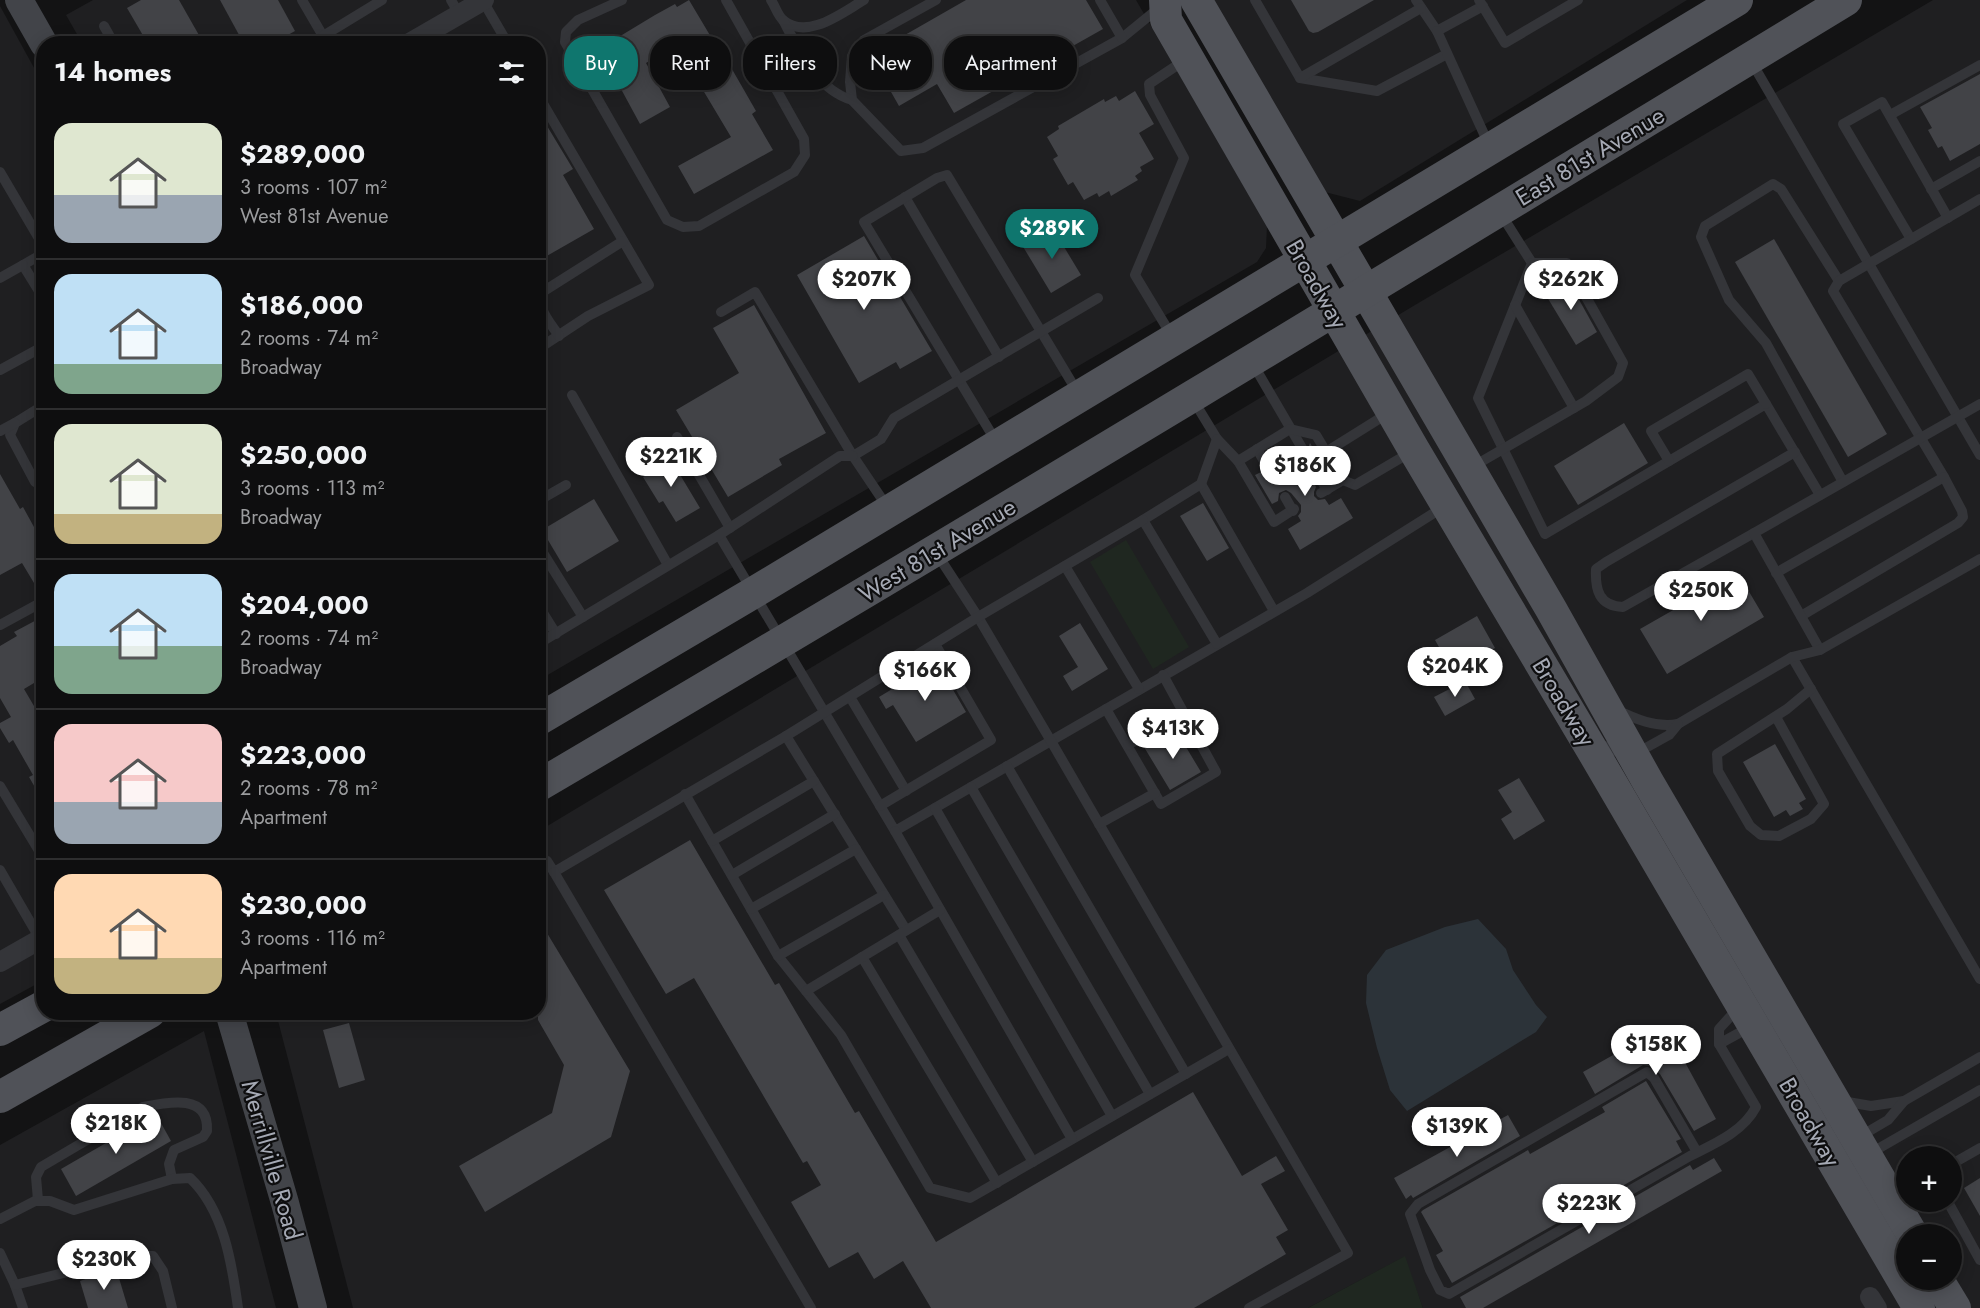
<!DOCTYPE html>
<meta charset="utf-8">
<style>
body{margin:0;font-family:Jost,sans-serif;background:#171718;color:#f1f3f6;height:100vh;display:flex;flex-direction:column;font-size:22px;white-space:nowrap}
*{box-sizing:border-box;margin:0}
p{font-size:20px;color:#9b9c9e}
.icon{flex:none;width:33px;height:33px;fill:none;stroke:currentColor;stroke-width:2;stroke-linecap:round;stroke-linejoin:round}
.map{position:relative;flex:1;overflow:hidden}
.drawer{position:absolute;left:36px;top:36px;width:510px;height:984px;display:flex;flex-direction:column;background:#0e0e0f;border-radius:24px;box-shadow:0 3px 15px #0003,0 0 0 2px #2e2e2f}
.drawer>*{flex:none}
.hud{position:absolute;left:564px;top:36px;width:570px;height:54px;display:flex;gap:12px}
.fabs{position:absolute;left:1896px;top:1146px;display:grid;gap:12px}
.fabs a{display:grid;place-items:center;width:66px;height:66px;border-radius:50%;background:#0e0e0f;box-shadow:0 3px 15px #0003,0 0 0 2px #2e2e2f;font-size:30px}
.price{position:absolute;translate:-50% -51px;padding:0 14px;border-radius:21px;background:#fff;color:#222;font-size:20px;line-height:39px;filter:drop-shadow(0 2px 3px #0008)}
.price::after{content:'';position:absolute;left:50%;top:36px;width:18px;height:14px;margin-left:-9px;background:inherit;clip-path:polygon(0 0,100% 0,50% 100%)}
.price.active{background:#0f766e;color:#fff}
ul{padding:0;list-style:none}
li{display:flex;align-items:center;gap:18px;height:150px;padding:0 18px}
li+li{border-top:2px solid #2e2e2f}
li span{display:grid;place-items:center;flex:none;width:168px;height:120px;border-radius:18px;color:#555}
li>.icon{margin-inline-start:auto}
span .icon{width:72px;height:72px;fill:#fffc;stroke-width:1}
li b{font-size:26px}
h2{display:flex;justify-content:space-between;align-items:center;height:72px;padding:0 18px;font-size:26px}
.tag{padding:0 21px;border-radius:24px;background:#0e0e0f;box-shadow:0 3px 15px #0003,0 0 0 2px #2e2e2f;font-size:21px;line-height:54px}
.tag.active{background:#0f766e;color:#fff}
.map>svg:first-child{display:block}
.built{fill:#1f1f21;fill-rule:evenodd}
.green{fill:#1f2720}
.water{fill:#2c3339}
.building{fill:#424347}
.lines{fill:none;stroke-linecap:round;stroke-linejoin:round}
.lane{stroke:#343539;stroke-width:10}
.street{stroke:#343539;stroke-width:20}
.secondary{stroke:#424449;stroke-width:28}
.primary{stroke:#505258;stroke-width:32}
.labels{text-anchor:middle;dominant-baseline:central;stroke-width:4.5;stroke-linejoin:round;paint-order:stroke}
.street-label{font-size:24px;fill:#a5a9b4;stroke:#0e0e0f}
</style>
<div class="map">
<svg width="1980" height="1308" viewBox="0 0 1980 1308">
<rect width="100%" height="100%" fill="#131314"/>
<g class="built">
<polygon points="93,0 1136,0 1267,226 1266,248 1257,262 539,680 538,44 82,43 66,15"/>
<polygon points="1210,0 1687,0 1360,201 1321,191"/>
<path d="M1933,0H1980V1308H1423L1404,1257L1308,1308H353L276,1013L538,1012L539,831L1415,305ZM1906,1156H1952V1202H1906ZM1906,1234H1952V1280H1906Z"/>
<polygon points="0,6 44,86 44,980 0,1004"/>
<polygon points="204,1031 276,1308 0,1308 0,1145"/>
</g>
<g class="green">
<polygon points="1126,540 1189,647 1153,669 1090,562"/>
<polygon points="1405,1256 1423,1308 1308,1308"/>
</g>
<polygon class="water" points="1478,919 1506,949 1513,970 1536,1005 1547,1017 1536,1032 1407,1111 1390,1090 1377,1048 1366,1003 1367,975 1386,950 1445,927"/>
<g class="building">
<polygon points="141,0 179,0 204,44 148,44 127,8"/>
<polygon points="220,0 278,0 295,31 272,44 244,44"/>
<polygon points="689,0 711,37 713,36 756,111 752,114 773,150 694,194 678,166 731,137 676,45 646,63 670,107 640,124 621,89 631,83 609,47 618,41 617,38 655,15 675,4 677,7"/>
<polygon points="966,0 1086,0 1103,29 954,113 937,84 899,106 870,55"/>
<polygon points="1291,0 1374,0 1318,32 1313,33 1309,31"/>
<polygon points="1980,74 1980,144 1950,161 1942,146 1938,148 1928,130 1932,128 1920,107"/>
<polygon points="1135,91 1154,124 1139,133 1154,159 1140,167 1142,171 1135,176 1138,180 1111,196 1109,191 1099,197 1097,193 1084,200 1073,182 1068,185 1053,159 1058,156 1047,137 1059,129 1058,126 1104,99 1105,102 1116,96 1119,101"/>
<polygon points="538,111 573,169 563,175 594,229 538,261"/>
<polygon points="1052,227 1081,275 1051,293 1022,245"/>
<polygon points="864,236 932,351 900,369 896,362 859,383 797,275"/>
<polygon points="1774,239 1887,434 1848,457 1735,262"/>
<polygon points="1567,278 1597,332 1576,345 1544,292"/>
<polygon points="754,305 826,433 779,459 782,465 728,497 676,410 739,373 713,328"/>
<polygon points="1624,423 1648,463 1578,505 1554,466"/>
<polygon points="1310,443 1327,472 1318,470 1313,473 1312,478 1316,487 1314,492 1314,496 1318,500 1325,499 1329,505 1341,498 1353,518 1300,550 1288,529 1301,521 1298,516 1301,512 1301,505 1291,493 1286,490 1279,493 1278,501 1272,504 1255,475 1261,472 1267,475 1272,474 1275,469 1274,464 1295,452 1301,455 1306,454"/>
<polygon points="667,453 700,508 676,522 663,501 659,503 643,477 654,471 650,463"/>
<polygon points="0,474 20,509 23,507 34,527 44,522 44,578 34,583 22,563 0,575"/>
<polygon points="594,499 619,541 567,572 542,530"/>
<polygon points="1203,503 1229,548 1207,561 1180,516"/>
<polygon points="1738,573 1764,617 1667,674 1640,629 1675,609 1669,599 1699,582 1705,592"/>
<polygon points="44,616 44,677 24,689 44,723 44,803 29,777 33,775 13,740 9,743 0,728 0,723 11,717 0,698 0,646 17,636 14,632"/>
<polygon points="1477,616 1495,648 1453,672 1435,640"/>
<polygon points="1080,623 1108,669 1072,691 1063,676 1078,667 1059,636"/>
<polygon points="935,663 943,677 945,676 966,712 916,742 893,705 886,709 879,697"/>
<polygon points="1465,681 1475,699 1445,716 1434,697"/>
<polygon points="1177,732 1201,772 1170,790 1144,747 1161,737 1163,740"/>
<polygon points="1775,744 1806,799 1799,803 1803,809 1790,816 1786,810 1774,817 1743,762"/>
<polygon points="1519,778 1545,821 1514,840 1501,819 1512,812 1498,790"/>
<polygon points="690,840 775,985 779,983 855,1113 859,1111 936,1242 1193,1092 1242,1176 1276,1156 1285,1171 1261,1184 1288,1230 1276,1237 1286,1254 1194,1308 931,1308 903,1261 874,1279 858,1252 829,1268 791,1202 821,1185 807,1161 803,1163 694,978 666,994 604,890"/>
<polygon points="538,918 630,1071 611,1137 485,1212 459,1166 552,1113 564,1065 538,1020"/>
<polygon points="349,1023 365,1080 339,1088 323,1030"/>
<polygon points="1669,1033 1716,1119 1694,1131 1660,1074 1651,1066 1643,1065 1595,1094 1583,1072 1638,1041 1642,1048"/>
<polygon points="1646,1081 1681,1139 1676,1141 1682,1152 1452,1283 1436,1255 1443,1251 1421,1212 1423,1210 1528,1150 1530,1154 1605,1112 1602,1107"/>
<polygon points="156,1114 171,1141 76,1196 61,1169"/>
<polygon points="1508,1115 1520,1136 1413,1198 1411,1195 1406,1199 1394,1178"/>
<polygon points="1714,1158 1722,1171 1483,1308 1466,1308 1460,1297 1690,1165 1693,1170"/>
<polygon points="1980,1178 1980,1216 1964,1188"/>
<polygon points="116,1268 128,1308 88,1308 80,1281"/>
</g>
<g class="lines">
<g class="lane">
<polyline points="302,0 323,36 322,44"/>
<polyline points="451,0 459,14"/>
<polyline points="622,0 578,20 566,32 565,42 667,220 683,227 699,226 794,172 805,155 804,139 726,0"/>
<path d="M771,0C775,6 778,16 783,20C807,41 843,12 864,0"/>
<polyline points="936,0 864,40 852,56 850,82 852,100 901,151 923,148 1122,38 1160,7"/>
<polyline points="1100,0 1122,38"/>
<polyline points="1255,0 1300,78 1377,91 1447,54"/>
<polyline points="1416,0 1437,31 1483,6"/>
<polyline points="1479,0 1505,43 1578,0"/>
<polyline points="483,1 508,44"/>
<path d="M783,20C799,50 817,90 852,100"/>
<polyline points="104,26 114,44"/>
<polyline points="1437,31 1489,145"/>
<polyline points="323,36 382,0"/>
<polyline points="1751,61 1980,455"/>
<polyline points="1300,78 1421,8"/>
<polyline points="538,95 649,285 588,316 538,349"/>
<polyline points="1890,115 1980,65"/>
<polyline points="0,172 44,247"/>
<polyline points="1931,189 1980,161"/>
<polyline points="905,197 999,357"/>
<polyline points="1501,214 1532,263 1478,398 1545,534 1766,404 1820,495"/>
<polyline points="1911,239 1843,124 1882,102 1948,218"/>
<polyline points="44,253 23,265 44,299"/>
<polyline points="0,278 23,265"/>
<polyline points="1839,281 1781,189 1773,184 1705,226 1701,237 1729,300 1766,343 1843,482"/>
<polyline points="1515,305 1574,408"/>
<polyline points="721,312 755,292 853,456"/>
<path d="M559,336C550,322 534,306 544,291L623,241"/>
<polyline points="1173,338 1135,275 1184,158 1150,95 1149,84 1185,60"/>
<polyline points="1253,364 1302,448"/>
<polyline points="0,370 44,346"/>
<polyline points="572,395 668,565"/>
<polyline points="1192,398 1217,439"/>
<polyline points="44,405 15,423 10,435 35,482 44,486"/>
<polyline points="0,431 15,423"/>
<polyline points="677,437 730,528"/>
<polyline points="997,443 864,222 937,178 947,175 1078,393"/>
<polyline points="1257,449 1268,468"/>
<polyline points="1326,452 1390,412"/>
<polyline points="1238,461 1274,522 1294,509"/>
<polyline points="1669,461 1651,431 1748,374 1766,404"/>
<polyline points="1472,467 1586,401 1618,377 1623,363 1567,263 1532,263"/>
<polyline points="1319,477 1327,490"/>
<polyline points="1201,484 1274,611"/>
<polyline points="1321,493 1343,480"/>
<polyline points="1285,497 1293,511"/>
<polyline points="538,501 566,485"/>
<polyline points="888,508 853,456 881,439 894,418 1098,298"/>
<path d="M1754,533L1623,607C1599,606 1595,590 1596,569L1606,562L1795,452"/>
<polyline points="719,535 895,831 1307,593 1445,506"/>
<polyline points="538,545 583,617"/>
<polyline points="937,554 978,617 1051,741 1348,1253 1249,1308"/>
<polyline points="1065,566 1139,689"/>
<polyline points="1776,573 1944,477 1833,291 1839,281 1980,199"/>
<polyline points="538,605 556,634"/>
<polyline points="1801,616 1958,523 1963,517 1962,511 1944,477"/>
<polyline points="0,625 44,601"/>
<polyline points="538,644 719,535 840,456 853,456"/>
<polyline points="1217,644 1143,520 1201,484 1217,439 1238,461 1290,429 1316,435 1343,480 1355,485 1411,452"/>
<polyline points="1820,650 1754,533 1980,404"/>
<polyline points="1792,657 1980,979"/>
<polyline points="850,697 906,791"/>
<polyline points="1106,709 1161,804 1216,772 1163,675"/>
<path d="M1615,709C1635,719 1656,728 1678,724L1792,657L1820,650L1980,559"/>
<polyline points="1776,717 1824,804 1811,819 1779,836 1761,835 1750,826 1718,771 1717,754 1787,709 1811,689"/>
<polyline points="786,736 906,930"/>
<polyline points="1598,743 1618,752 1633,755 1669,735 1678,724"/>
<polyline points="1128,745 1183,714"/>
<polyline points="1007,766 1186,1074"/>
<polyline points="0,786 44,859"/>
<polyline points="971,787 1150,1094"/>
<polyline points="685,794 778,956 841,1035 930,1188 970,1198 1229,1049"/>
<polyline points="880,806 991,740 935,644"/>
<polyline points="935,808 1112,1116"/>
<polyline points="1099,824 1155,793"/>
<polyline points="895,831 1072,1139"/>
<polyline points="712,841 814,781"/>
<polyline points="547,861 554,872 786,736 978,617 1143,520"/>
<polyline points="0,870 40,939"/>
<polyline points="554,872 811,1308"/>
<polyline points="732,875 835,814"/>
<polyline points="751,909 856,849"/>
<polyline points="899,935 1033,1162"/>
<polyline points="778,956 884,895"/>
<polyline points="862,957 997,1183"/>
<polyline points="806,991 940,910"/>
<polyline points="1719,1044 1750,1027"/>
<polyline points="1842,1101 1871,1106 1904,1101"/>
<polyline points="1859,1137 1888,1120 1904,1101 1980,1057"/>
<path d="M1697,1152L1654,1078L1647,1072L1418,1204L1410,1214L1430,1270L1440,1290L1449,1294L1690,1156C1714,1144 1743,1132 1756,1107L1719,1044V1029L1739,1007"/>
<polyline points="1869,1154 1980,1090"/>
<polyline points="1952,1164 1980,1148"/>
<path d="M38,1200L36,1177L41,1167L143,1107C168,1102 209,1093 207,1131L203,1137L174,1150L169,1164L172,1179"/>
<polyline points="1948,1202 1980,1260"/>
<path d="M0,1219L35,1201H50L74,1210L172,1179L190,1178C224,1210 232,1264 238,1308"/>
<polyline points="0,1253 15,1285 23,1308"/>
<polyline points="15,1285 132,1256 153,1256 163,1271 172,1308"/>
</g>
<g class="street">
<polyline points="408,44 484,0"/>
<polyline points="0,962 44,937"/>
<polyline points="1870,1297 1877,1308"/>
</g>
<g class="secondary">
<polyline points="19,0 44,44"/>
<polyline points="229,1012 285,1203 313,1308"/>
</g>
<g class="primary">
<polyline points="1165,0 1166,20 1414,450 1598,760 1919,1308"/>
<polyline points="1196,0 1551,609 1648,782 1912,1234"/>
<polyline points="538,720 753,593 1737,0"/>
<path d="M538,786C977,528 1412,264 1846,0"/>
<polyline points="0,1030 44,1006"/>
<polyline points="0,1097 150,1012"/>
<polyline points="1938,1280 1955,1308"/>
</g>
</g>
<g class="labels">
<g class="street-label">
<text transform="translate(1590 156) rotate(-31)">East 81st Avenue</text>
<text transform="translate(1317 284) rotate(60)">Broadway</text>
<text transform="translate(937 550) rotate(-31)">West 81st Avenue</text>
<text transform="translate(1564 702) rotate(59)">Broadway</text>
<text transform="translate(1810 1122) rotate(60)">Broadway</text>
<text transform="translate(272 1160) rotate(74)">Merrillville Road</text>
</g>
</g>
</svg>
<div class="fabs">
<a>+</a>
<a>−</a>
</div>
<b class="price active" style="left:1052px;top:260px">$289K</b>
<b class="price" style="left:864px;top:311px">$207K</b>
<b class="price" style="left:1571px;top:311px">$262K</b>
<b class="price" style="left:671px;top:488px">$221K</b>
<b class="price" style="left:1305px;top:497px">$186K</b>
<b class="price" style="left:1701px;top:622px">$250K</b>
<b class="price" style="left:1455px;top:698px">$204K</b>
<b class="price" style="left:925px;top:702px">$166K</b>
<b class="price" style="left:1173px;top:760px">$413K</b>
<b class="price" style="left:1656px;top:1076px">$158K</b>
<b class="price" style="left:116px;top:1155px">$218K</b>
<b class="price" style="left:1457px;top:1158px">$139K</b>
<b class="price" style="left:1589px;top:1235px">$223K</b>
<b class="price" style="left:104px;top:1291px">$230K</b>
<div class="hud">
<a class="tag active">Buy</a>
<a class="tag">Rent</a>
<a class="tag">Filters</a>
<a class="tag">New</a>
<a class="tag">Apartment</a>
</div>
<section class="drawer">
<h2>14 homes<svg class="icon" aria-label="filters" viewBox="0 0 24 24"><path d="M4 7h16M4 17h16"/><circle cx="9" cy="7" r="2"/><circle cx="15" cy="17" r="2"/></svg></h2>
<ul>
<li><span style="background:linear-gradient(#dfe7d0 60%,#9aa5b1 0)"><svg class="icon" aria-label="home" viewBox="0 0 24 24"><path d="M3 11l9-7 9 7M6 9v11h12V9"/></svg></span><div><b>$289,000</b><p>3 rooms · 107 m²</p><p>West 81st Avenue</p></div></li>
<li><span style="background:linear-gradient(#bfe0f5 75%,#7fa58c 0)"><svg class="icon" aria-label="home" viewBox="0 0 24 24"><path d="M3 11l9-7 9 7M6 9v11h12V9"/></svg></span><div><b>$186,000</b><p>2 rooms · 74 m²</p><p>Broadway</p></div></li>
<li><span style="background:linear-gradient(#dfe7d0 75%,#c2b280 0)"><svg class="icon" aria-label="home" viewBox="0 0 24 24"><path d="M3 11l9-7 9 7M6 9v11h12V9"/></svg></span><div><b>$250,000</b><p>3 rooms · 113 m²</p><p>Broadway</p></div></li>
<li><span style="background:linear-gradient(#bfe0f5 60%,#7fa58c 0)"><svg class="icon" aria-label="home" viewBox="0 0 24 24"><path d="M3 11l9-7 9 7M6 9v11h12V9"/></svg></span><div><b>$204,000</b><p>2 rooms · 74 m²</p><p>Broadway</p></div></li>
<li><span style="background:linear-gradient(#f6c9c9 65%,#9aa5b1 0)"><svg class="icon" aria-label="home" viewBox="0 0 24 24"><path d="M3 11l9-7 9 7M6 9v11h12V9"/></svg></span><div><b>$223,000</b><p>2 rooms · 78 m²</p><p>Apartment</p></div></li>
<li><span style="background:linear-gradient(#ffd9b3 70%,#c2b280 0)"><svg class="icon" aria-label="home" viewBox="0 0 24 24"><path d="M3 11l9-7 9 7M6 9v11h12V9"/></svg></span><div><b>$230,000</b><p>3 rooms · 116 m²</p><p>Apartment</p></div></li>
</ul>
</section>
</div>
